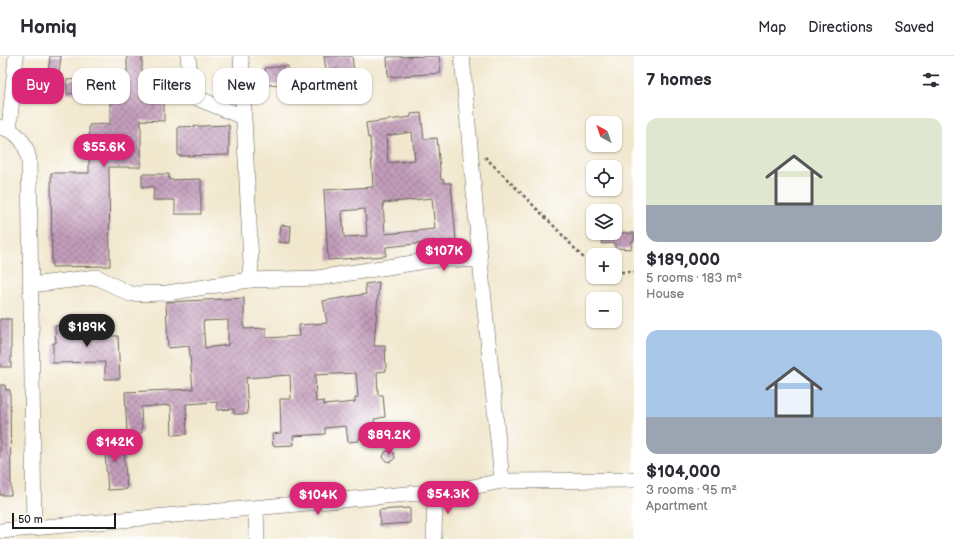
<!DOCTYPE html>
<meta charset="utf-8">
<style>
body{margin:0;font-family:"Balsamiq Sans",sans-serif;background:#f2f2f3;color:#2b2b33;height:100vh;display:flex;flex-direction:column;font-size:15px;white-space:nowrap}
*{box-sizing:border-box;margin:0}
p{font-size:13px;color:#7c7c81}
.icon{flex:none;width:22px;height:22px;fill:none;stroke:currentColor;stroke-width:2;stroke-linecap:round;stroke-linejoin:round}
.map{position:relative;flex:1;overflow:hidden}
.side{display:flex;flex-direction:column;background:#fff;width:320px}
.side>*{flex:none}
.top-card{position:absolute;left:12px;top:12px;width:380px;height:36px;display:flex;gap:8px}
.needle{width:26px;rotate:320deg}
.fabs{position:absolute;left:586px;top:60px;display:grid;gap:8px}
.fabs a{display:grid;place-items:center;width:36px;height:36px;border-radius:8px;background:#fff;box-shadow:0 1px 3px #0004;font-size:20px}
.scale{position:absolute;left:12px;bottom:10px;width:104px;box-sizing:border-box;padding-left:4px;border:2px solid #1c1c1c;border-top:0;font-size:11px;line-height:14px;white-space:nowrap;color:#1c1c1c;-webkit-text-stroke:3px #fff;paint-order:stroke}
.price{position:absolute;translate:-50% -34px;padding:0 9px;border-radius:14px;background:#db2777;color:#fff;font-size:13px;line-height:26px;filter:drop-shadow(0 1px 2px #0008)}
.price::after{content:'';position:absolute;left:50%;top:24px;width:12px;height:9px;margin-left:-6px;background:inherit;clip-path:polygon(0 0,100% 0,50% 100%)}
.price.current{background:#222;color:#fff}
ul{padding:0;list-style:none}
li{display:grid;align-content:center;gap:8px;height:212px;padding:0 12px}
li span{display:grid;place-items:center;height:124px;border-radius:12px;color:#555}
li>.icon{margin-inline-start:auto}
span .icon{width:72px;height:72px;fill:#fffc;stroke-width:1}
li b{font-size:17px}
h2{display:flex;justify-content:space-between;align-items:center;height:48px;padding:0 12px;font-size:17px}
.tag{padding:0 14px;border-radius:12px;background:#fff;box-shadow:0 1px 3px #0004;font-size:14px;line-height:36px}
.tag.current{background:#db2777;color:#fff}
header{display:flex;align-items:center;gap:24px;box-sizing:border-box;height:56px;padding:0 20px;background:#fff;border-bottom:1px solid #e1e1e2}
header strong{font-size:19px}
nav{display:flex;gap:22px;margin-inline-start:auto;font-size:14px}
main{display:flex;flex:1;min-height:0}
.map>svg:first-child{display:block}
.building{fill:url(#building-cross-hatch);fill-rule:evenodd}
.lines{fill:none;stroke-linecap:round;stroke-linejoin:round}
.minor-casing{stroke:#67635a;stroke-width:16}
.path{stroke:#67635a;stroke-width:2.5;stroke-dasharray:3 3;stroke-linecap:butt}
.minor{stroke:#fff;stroke-width:15}
</style>
<header>
<strong>Homiq</strong>
<nav><a>Map</a><a>Directions</a><a>Saved</a></nav>
</header>
<main>
<div class="map">
<svg width="634" height="483" viewBox="0 0 634 483">
<defs>
<pattern id="building-cross-hatch" width="8" height="8" patternUnits="userSpaceOnUse"><rect width="8" height="8" fill="#c39ebb"/><path d="M0 0l8 8M0 8l8-8" fill="none" stroke="#9e8097"/></pattern>
</defs>
<rect width="100%" height="100%" fill="#fff"/>
<filter id="ink" filterUnits="userSpaceOnUse"><feTurbulence type="fractalNoise" baseFrequency=".025" numOctaves="2"/><feDisplacementMap in="SourceGraphic" scale="8" xChannelSelector="R" yChannelSelector="G"/><feConvolveMatrix kernelMatrix="1 2 1 2 8 2 1 2 1" color-interpolation-filters="sRGB"/></filter>
<filter id="wash" filterUnits="userSpaceOnUse"><feTurbulence type="fractalNoise" baseFrequency=".012" numOctaves="4" result="noise"/><feDisplacementMap in="SourceGraphic" scale="16" xChannelSelector="R" yChannelSelector="G"/><feGaussianBlur stdDeviation="0.9" result="paint"/><feColorMatrix in="noise" values="0 0 0 0 0 0 0 0 0 0 0 0 0 0 0 0 0 1.4 0 .05"/><feComposite in="paint" operator="in"/></filter>
<g filter="url(#wash)">
<rect width="100%" height="100%" fill="#f1e7cd"/>
<g id="blocks">
<g class="building">
<polygon points="50,0 61,0 58,27 47,28"/>
<polygon points="127,0 142,0 142,21 181,21 183,37 164,36 164,65 141,64 141,111 109,111 110,210 52,211 51,117 89,117 89,69 110,68 110,37 102,37 102,22 127,22"/>
<polygon points="324,0 352,0 355,25 340,26 338,13 326,15"/>
<polygon points="439,0 441,17 388,21 387,1"/>
<polygon points="288,10 289,28 266,29 265,12"/>
<polygon points="80,23 80,37 67,38 66,24"/>
<path d="M421,57L424,83L437,82L441,124L443,123L444,127H451L456,184L386,191V200L328,204L324,134L373,131L370,81L368,82L366,67L411,61V58ZM412,76L415,104L388,107L386,80ZM432,142L435,173L385,178L383,147ZM365,153L367,180L344,181L342,155Z"/>
<polygon points="229,69 229,99 178,100 178,71"/>
<polygon points="142,118 169,118 169,124 201,123 201,158 175,158 175,144 153,144 154,131 142,131"/>
<polygon points="281,169 291,170 290,187 279,186"/>
<polygon points="601,177 634,177 634,185 632,185 631,193 615,192 615,187 602,188"/>
<path d="M379,226L374,290H385L386,315L377,316L378,339H383L385,361L374,363L376,380L359,382V385L348,386L346,370L325,372V378L293,380L294,389L273,390L272,378L281,377L280,343H291L290,319L246,322L248,358H234V353L217,354V346L186,348L187,378L172,379L171,349L141,351L142,377L127,378L125,336L193,333L189,290L168,292L166,246L244,242V273L266,272V282L300,280L299,269L327,267L323,245L366,238L365,228ZM228,264V289L205,292L203,265ZM356,317L358,341L355,342V346L324,349V345L316,346L315,319Z"/>
<rect x="0" y="263" width="11" height="48"/>
<polygon points="96,269 96,280 118,280 120,323 105,323 105,306 53,307 53,287 56,287 55,270"/>
<polygon points="0,329 5,329 6,334 10,334 11,439 0,439"/>
<polygon points="123,383 127,433 108,434 105,398 101,398 100,384"/>
<polygon points="390,394 394,397 395,402 391,406 386,405 383,401 385,396"/>
<polygon points="410,452 410,467 380,469 379,454"/>
</g>
</g>
</g>
<g filter="url(#ink)">
<use href="#blocks" fill-opacity="0" stroke="#67635a" stroke-width="1"/>
<g class="lines">
<defs>
<g id="minor">
<polyline points="188,0 192,40 243,61"/>
<polyline points="241,0 251,208 249,224 318,222 438,203 480,204 502,425"/>
<polyline points="462,0 480,204"/>
<path d="M0,71C18,75 26,86 29,104L34,471"/>
<polyline points="9,73 16,0"/>
<polyline points="30,229 97,221 130,238 167,237 249,224"/>
<polyline points="256,453 257,483"/>
<polyline points="0,475 462,433 502,425 634,424"/>
<polyline points="434,483 435,435"/>
</g>
</defs>
<use href="#minor" class="minor-casing"/>
<g class="path">
<polyline points="485,101 553,169 593,212"/>
<polyline points="615,216 634,216"/>
</g>
<use href="#minor" class="minor"/>
</g>
</g>
</svg>
<div class="fabs">
<a><svg class="needle" viewBox="-14 -14 28 28"><path d="M0-13l5 13h-10z" fill="#e53935"/><path d="M0 13l5-13h-10z" fill="#7c7c81"/></svg></a>
<a><svg class="icon" aria-label="locate" viewBox="0 0 24 24"><circle cx="12" cy="12" r="6"/><path d="M12 2v4M12 18v4M2 12h4M18 12h4"/></svg></a>
<a><svg class="icon" aria-label="layers" viewBox="0 0 24 24"><path d="M12 4l9 5-9 5-9-5zM3 14l9 5 9-5"/></svg></a>
<a>+</a>
<a>−</a>
</div>
<div class="scale">50 m</div>
<b class="price" style="left:104px;top:112px">$55.6K</b>
<b class="price" style="left:444px;top:216px">$107K</b>
<b class="price current" style="left:87px;top:292px">$189K</b>
<b class="price" style="left:389px;top:400px">$89.2K</b>
<b class="price" style="left:115px;top:407px">$142K</b>
<b class="price" style="left:448px;top:459px">$54.3K</b>
<b class="price" style="left:318px;top:460px">$104K</b>
<div class="top-card">
<a class="tag current">Buy</a>
<a class="tag">Rent</a>
<a class="tag">Filters</a>
<a class="tag">New</a>
<a class="tag">Apartment</a>
</div>
</div>
<section class="side">
<h2>7 homes<svg class="icon" aria-label="filters" viewBox="0 0 24 24"><path d="M4 7h16M4 17h16"/><circle cx="9" cy="7" r="2"/><circle cx="15" cy="17" r="2"/></svg></h2>
<ul>
<li><span style="background:linear-gradient(#dfe7d0 70%,#9aa5b1 0)"><svg class="icon" aria-label="home" viewBox="0 0 24 24"><path d="M3 11l9-7 9 7M6 9v11h12V9"/></svg></span><div><b>$189,000</b><p>5 rooms · 183 m²</p><p>House</p></div></li>
<li><span style="background:linear-gradient(#a9c7e8 70%,#9aa5b1 0)"><svg class="icon" aria-label="home" viewBox="0 0 24 24"><path d="M3 11l9-7 9 7M6 9v11h12V9"/></svg></span><div><b>$104,000</b><p>3 rooms · 95 m²</p><p>Apartment</p></div></li>
</ul>
</section>
</main>
